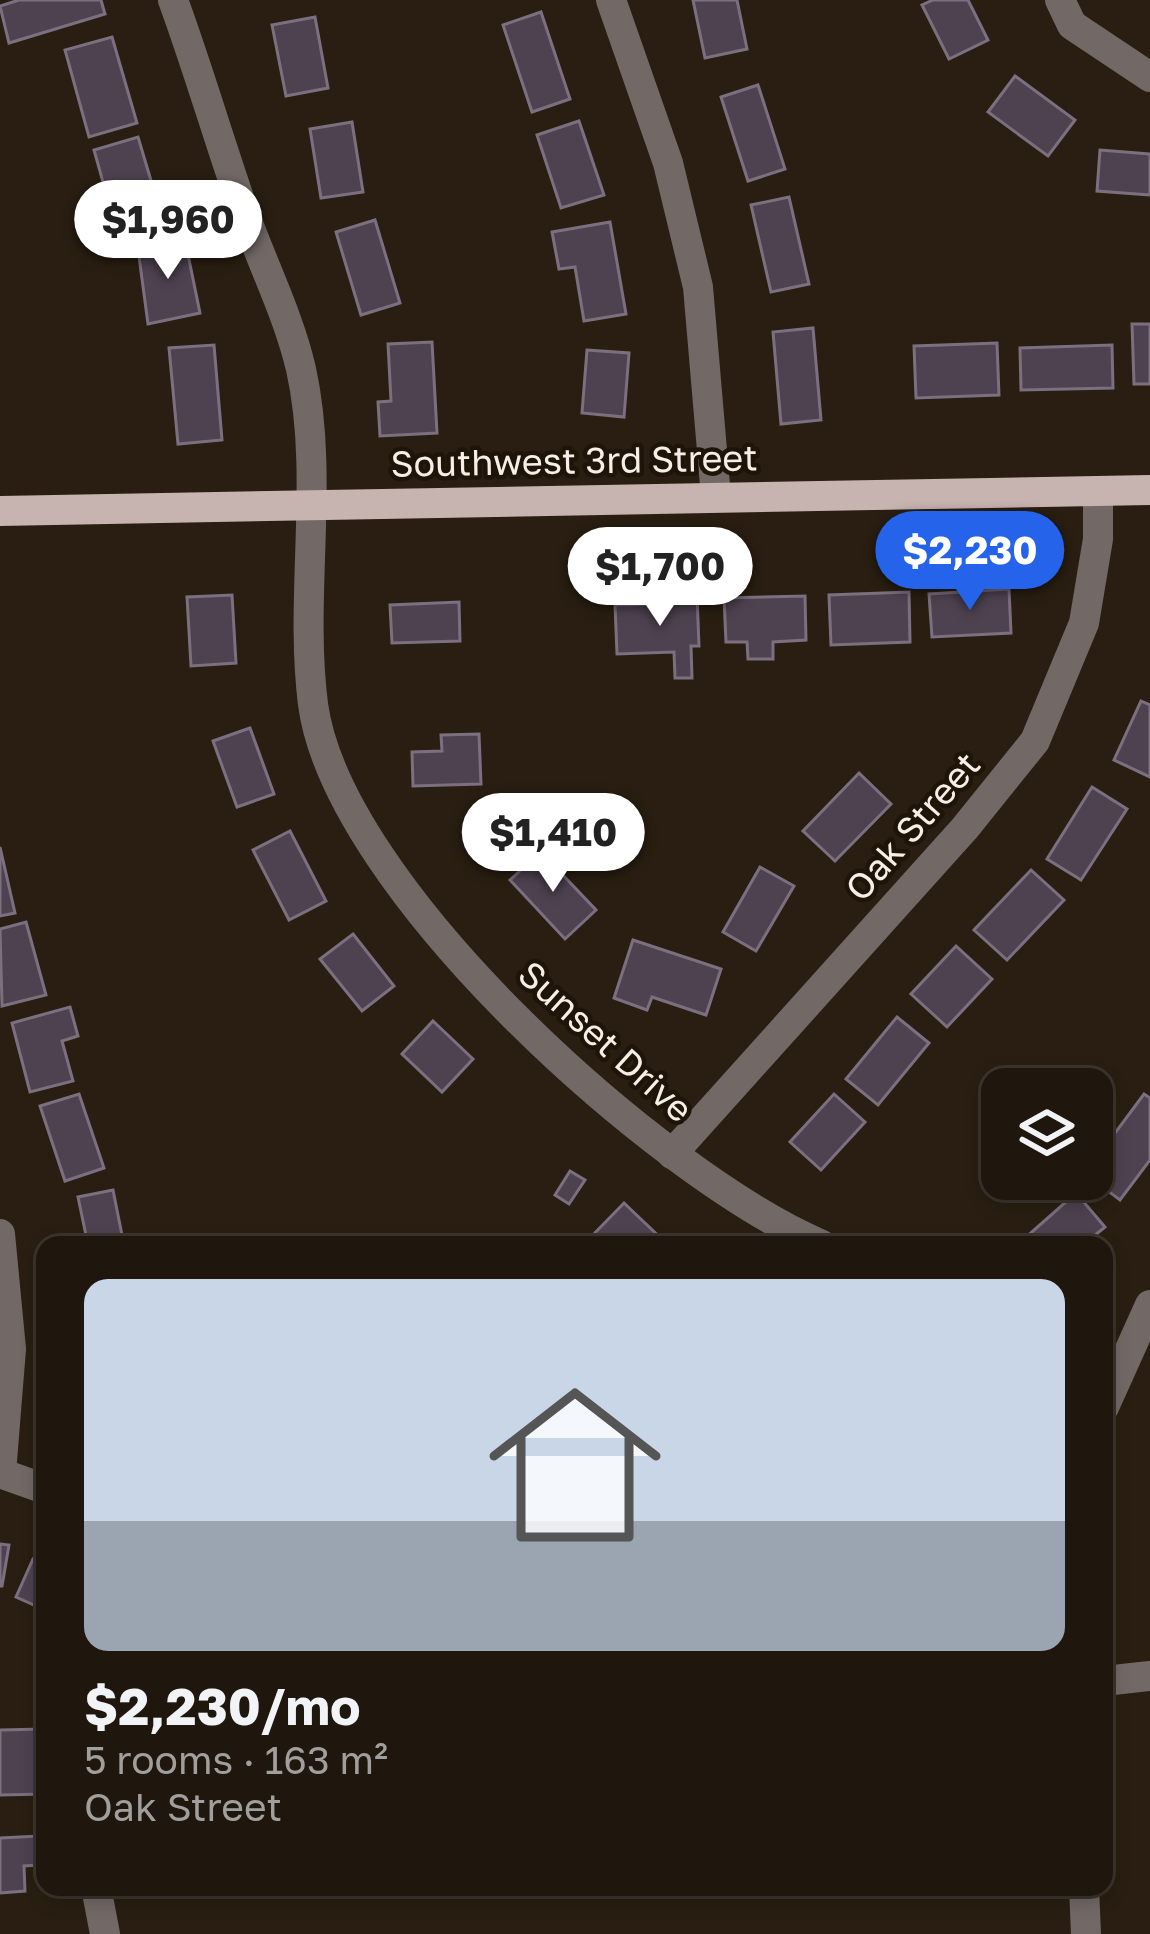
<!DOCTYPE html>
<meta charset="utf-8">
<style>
body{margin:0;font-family:"Golos Text",sans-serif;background:#2c231b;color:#f1f3f6;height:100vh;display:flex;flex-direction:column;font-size:45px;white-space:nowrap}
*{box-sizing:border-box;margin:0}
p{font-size:39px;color:#a19f9d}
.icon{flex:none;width:66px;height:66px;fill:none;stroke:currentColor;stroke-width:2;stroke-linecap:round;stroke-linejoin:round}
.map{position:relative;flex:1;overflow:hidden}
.drawer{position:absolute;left:36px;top:1236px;width:1077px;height:660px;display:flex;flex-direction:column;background:#1f160d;border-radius:24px;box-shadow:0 6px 18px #0003,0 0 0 3px #3c352e}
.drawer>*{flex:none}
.controls{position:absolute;left:981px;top:1068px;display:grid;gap:24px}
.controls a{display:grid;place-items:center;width:132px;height:132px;border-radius:24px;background:#1f160d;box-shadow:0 6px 18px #0003,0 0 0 3px #3c352e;font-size:60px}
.price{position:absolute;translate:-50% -102px;padding:0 27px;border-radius:42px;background:#fff;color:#222;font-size:39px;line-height:78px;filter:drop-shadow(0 3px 6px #0008)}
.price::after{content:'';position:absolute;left:50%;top:72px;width:36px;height:27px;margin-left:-18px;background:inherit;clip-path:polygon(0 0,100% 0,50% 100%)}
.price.current{background:#2563eb;color:#fff}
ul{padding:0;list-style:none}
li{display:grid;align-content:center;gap:24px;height:636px;padding:0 48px}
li+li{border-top:3px solid #3c352e}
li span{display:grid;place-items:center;height:372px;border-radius:24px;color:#555}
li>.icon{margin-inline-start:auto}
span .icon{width:216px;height:216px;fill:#fffc;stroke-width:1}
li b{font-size:51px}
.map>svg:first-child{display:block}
.building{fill:#4e4250;stroke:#7c6f7f;stroke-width:3}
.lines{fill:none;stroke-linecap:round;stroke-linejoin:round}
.minor{stroke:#726967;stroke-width:30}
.major{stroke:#c7b3af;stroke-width:30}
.labels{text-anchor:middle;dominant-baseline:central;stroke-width:9;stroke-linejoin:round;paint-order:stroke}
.street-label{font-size:36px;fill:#f7efe7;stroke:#1f1408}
</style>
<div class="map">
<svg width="1150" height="1934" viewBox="0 0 1150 1934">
<rect width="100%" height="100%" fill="#291e11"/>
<g class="building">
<polygon points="19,0 101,0 105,14 9,43 0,6"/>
<polygon points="693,0 737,0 747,49 705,58"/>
<polygon points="933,0 968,0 988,40 949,59 922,5"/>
<polygon points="541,12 570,99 532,112 503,25"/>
<polygon points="315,17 328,88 286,96 272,25"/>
<polygon points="112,37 137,123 89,137 65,50"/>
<polygon points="1015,76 1075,120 1048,156 988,112"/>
<polygon points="758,85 785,169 748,181 721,97"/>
<polygon points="579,121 604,195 561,208 537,135"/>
<polygon points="352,122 363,192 321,198 310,129"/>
<polygon points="138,137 152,184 162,182 172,217 117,232 94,150"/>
<polygon points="1100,150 1150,154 1150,195 1097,191"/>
<polygon points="789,197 809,284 771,292 751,205"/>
<polygon points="375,220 400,303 361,315 336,232"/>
<polygon points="610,222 626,314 584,321 575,267 559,269 552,232"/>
<polygon points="185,240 200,313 148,324 138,249"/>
<polygon points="1132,324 1150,324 1150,384 1134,384"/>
<polygon points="813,328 821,420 781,424 773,332"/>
<polygon points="432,342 437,433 380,436 378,402 391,401 388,344"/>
<polygon points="997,343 999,395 916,398 914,346"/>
<polygon points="214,345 222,440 178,444 169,348"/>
<polygon points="1112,345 1113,388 1021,390 1020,348"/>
<polygon points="587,350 629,353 624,417 582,413"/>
<polygon points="1009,589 1011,633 932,637 929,594"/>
<polygon points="909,592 910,642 831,645 829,595"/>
<polygon points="232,595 236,663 191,666 187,597"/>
<polygon points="697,595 699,646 691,646 692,678 675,678 674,652 617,654 615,605 653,604 653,596"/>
<polygon points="805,596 806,640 773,642 773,659 748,659 747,642 726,642 724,598"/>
<polygon points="459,602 460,641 392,643 390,605"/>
<polygon points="1141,701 1150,705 1150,777 1114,760"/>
<polygon points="250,728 274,794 237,807 213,741"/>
<polygon points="479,734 481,784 413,786 412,752 442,751 441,735"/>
<polygon points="859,773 891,804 835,861 803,831"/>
<polygon points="1092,787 1127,809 1081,880 1047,859"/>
<polygon points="290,831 326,901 289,920 253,850"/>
<polygon points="0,847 15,913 0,916"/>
<polygon points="541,852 596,910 565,939 510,880"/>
<polygon points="760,867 794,886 756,951 723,932"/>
<polygon points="1031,870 1064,900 1007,960 974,930"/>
<polygon points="26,922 46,995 2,1006 0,929"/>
<polygon points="353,934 394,986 362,1011 320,959"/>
<polygon points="633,940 721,969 706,1015 652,997 647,1010 614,998"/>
<polygon points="956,946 992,979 947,1027 911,994"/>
<polygon points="70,1007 78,1036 62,1041 73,1081 30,1092 12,1023"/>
<polygon points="897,1017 929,1043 878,1105 846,1079"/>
<polygon points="433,1021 473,1059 442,1092 402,1054"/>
<polygon points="79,1094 104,1168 65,1181 40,1106"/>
<polygon points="834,1094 865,1122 821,1170 790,1142"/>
<polygon points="1144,1094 1150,1098 1150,1160 1120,1200 1092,1179 1092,1164"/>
<polygon points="570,1171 585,1180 569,1204 555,1195"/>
<polygon points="113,1190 124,1245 88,1245 78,1197"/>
<polygon points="1076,1193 1105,1227 1083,1245 1017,1245"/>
<polygon points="624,1203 668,1245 595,1245 589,1239"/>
<polygon points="0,1544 9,1545 2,1586 0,1586"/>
<polygon points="33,1559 45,1565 45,1610 16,1597"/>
<polygon points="42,1729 44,1794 0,1795 0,1730"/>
<polygon points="38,1836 39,1865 24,1866 25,1891 0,1893 0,1838"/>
<polygon points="190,1887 231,1887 232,1892 190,1894"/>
</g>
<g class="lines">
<g class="minor">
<path d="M173,0C199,71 220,144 245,215C263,265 289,317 301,369C325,477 299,594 313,704C337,887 658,1175 822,1245"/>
<polyline points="611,0 668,163 698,287 716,497"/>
<polyline points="1060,0 1072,25 1150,77"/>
<polyline points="672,1154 965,828 1035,741 1084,623 1098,539 1098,491"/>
<polyline points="0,1234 11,1349 1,1473"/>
<polyline points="1104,1407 1150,1305"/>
<polyline points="0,1473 45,1489"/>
<polyline points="1104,1681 1150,1676"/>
<polyline points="96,1887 105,1934"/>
<polyline points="1084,1887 1086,1934"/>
</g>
<polyline class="major" points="0,511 1150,490"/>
</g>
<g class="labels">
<g class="street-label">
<text transform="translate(574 460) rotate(-1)">Southwest 3rd Street</text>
<text transform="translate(912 826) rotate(-49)">Oak Street</text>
<text transform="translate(606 1041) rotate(42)">Sunset Drive</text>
</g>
</g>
</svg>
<div class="controls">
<a><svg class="icon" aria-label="layers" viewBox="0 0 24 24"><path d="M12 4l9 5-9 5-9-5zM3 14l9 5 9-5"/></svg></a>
</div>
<b class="price" style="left:168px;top:282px">$1,960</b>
<b class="price current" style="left:970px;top:613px">$2,230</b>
<b class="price" style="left:660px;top:629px">$1,700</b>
<b class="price" style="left:553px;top:895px">$1,410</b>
<section class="drawer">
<ul>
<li><span style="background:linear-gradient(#c9d6e8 65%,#9aa5b1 0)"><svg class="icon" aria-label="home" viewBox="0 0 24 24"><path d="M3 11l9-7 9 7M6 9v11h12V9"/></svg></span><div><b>$2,230/mo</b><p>5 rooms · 163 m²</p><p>Oak Street</p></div></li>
</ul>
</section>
</div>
